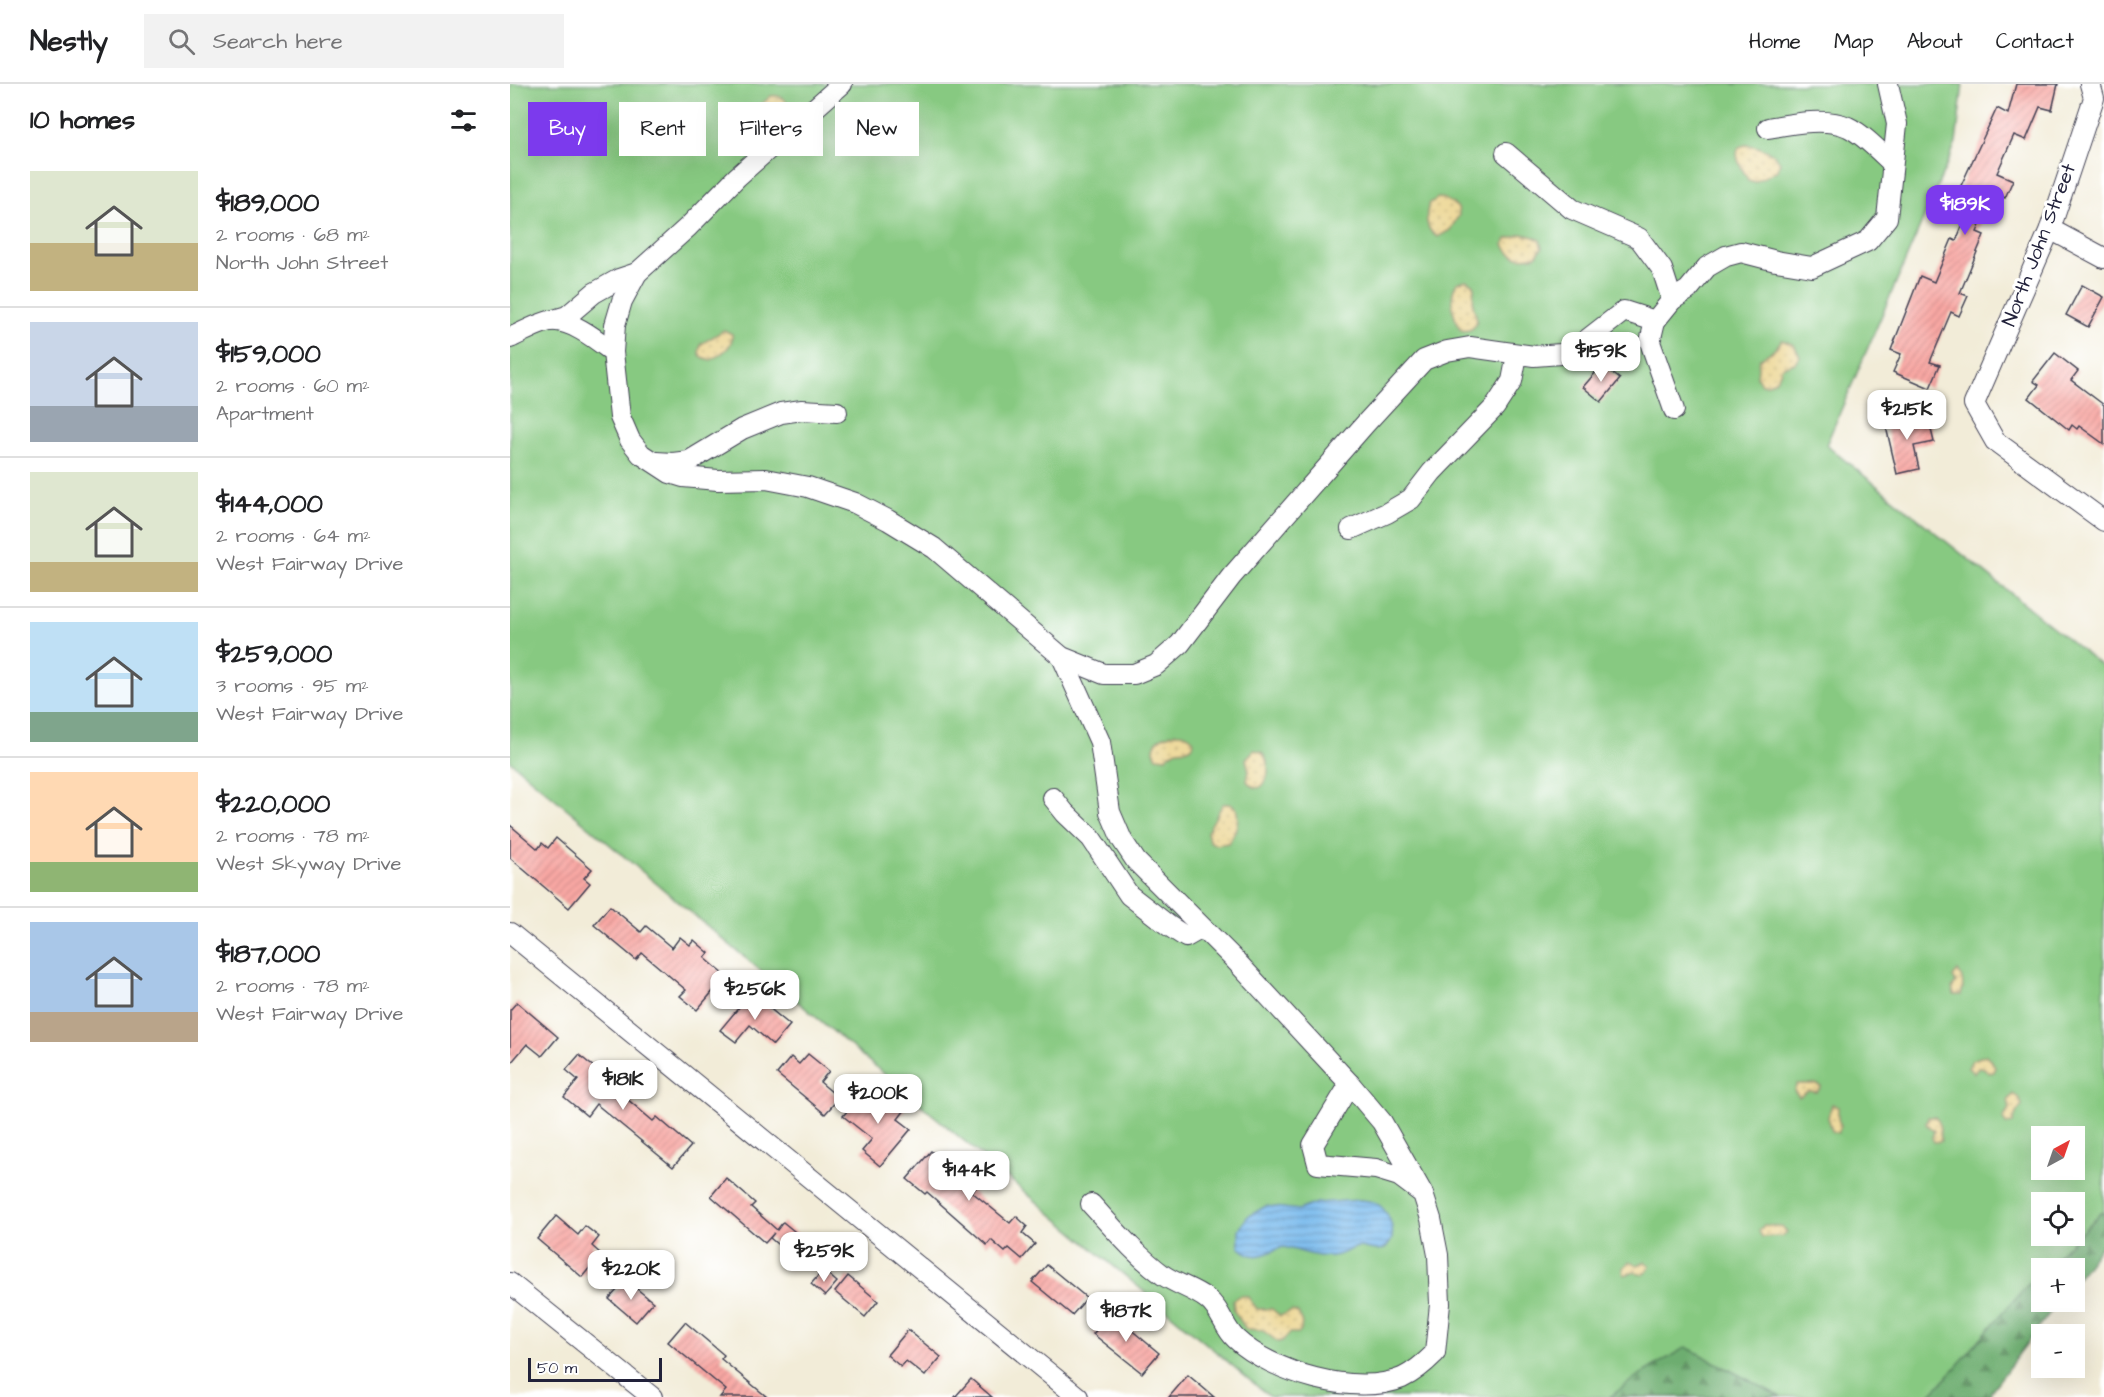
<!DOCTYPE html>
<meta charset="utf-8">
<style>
body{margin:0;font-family:"Architects Daughter",sans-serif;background:#f2f2f2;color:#202124;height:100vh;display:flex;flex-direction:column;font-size:22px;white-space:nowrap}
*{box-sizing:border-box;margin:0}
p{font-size:20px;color:#757577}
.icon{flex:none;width:33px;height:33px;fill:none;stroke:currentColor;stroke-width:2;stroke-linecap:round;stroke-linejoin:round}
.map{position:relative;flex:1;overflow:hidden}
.details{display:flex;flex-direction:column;background:#fff;width:510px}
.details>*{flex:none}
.hud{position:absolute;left:18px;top:18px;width:570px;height:54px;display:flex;gap:12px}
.needle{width:39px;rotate:40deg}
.tools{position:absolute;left:1521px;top:1042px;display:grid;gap:12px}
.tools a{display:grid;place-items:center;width:54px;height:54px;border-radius:0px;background:#fff;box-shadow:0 6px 24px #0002;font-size:30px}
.scale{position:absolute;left:18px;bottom:15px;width:134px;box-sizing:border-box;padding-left:6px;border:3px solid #22223b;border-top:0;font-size:16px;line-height:21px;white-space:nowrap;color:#22223b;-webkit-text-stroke:4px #fff;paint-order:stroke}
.price{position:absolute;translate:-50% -51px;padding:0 14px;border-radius:12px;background:#fff;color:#222;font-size:20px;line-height:39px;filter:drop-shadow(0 2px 3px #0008)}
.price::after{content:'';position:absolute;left:50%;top:36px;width:18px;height:14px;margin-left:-9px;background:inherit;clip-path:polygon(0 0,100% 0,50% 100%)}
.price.active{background:#7c3aed;color:#fff}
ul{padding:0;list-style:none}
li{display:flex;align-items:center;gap:18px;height:150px;padding:0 30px}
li+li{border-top:2px solid #e0e0e0}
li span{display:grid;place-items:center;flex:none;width:168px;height:120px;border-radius:0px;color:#555}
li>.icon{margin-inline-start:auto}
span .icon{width:72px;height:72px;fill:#fffc;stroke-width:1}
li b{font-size:26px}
h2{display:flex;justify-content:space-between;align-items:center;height:72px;padding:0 30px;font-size:26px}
.tag{padding:0 21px;border-radius:0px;background:#fff;box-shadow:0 6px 24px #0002;font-size:21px;line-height:54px}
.tag.active{background:#7c3aed;color:#fff}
header{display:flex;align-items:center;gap:36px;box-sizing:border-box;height:84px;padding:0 30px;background:#fff;border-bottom:2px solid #e0e0e0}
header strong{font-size:28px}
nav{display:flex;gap:33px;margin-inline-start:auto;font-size:21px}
.search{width:420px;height:54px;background:#f2f2f2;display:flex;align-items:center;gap:15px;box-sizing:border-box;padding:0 21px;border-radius:0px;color:#757577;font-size:22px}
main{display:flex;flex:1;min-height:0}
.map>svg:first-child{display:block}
.green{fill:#87c981;stroke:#54765e;stroke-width:1.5;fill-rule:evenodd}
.forest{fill:url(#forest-firs);stroke:#486855;stroke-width:1.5}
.sand{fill:url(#sand-dots);stroke:#887e6c;stroke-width:1.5}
.water{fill:url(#water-rules);stroke:#4d6e94;stroke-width:1.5}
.building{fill:url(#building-hatch)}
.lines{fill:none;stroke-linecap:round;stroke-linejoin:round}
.minor-casing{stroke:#414053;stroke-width:22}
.minor{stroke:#fff;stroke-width:20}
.labels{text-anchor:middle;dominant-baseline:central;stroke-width:6;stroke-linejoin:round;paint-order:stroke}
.street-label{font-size:20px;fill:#22223b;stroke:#fff}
</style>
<header>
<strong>Nestly</strong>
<div class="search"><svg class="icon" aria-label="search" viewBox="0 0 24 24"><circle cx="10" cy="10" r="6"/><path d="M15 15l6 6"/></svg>Search here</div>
<nav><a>Home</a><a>Map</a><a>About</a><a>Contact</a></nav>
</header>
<main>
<section class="details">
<h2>10 homes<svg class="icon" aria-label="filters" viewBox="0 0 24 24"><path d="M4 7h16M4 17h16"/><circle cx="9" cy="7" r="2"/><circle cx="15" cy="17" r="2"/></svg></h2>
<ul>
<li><span style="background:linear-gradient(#dfe7d0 60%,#c2b280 0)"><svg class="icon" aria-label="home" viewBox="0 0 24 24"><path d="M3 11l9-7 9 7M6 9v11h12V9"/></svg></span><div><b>$189,000</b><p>2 rooms · 68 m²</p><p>North John Street</p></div></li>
<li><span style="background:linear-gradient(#c9d6e8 70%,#9aa5b1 0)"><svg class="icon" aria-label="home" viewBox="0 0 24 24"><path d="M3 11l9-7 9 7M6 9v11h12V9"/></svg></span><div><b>$159,000</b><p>2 rooms · 60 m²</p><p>Apartment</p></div></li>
<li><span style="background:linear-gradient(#dfe7d0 75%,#c2b280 0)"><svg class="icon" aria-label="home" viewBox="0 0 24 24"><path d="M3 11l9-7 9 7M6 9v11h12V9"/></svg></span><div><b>$144,000</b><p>2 rooms · 64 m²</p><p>West Fairway Drive</p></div></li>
<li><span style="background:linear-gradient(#bfe0f5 75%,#7fa58c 0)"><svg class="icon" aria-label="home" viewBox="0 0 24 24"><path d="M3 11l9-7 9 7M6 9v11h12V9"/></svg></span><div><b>$259,000</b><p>3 rooms · 95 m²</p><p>West Fairway Drive</p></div></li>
<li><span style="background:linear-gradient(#ffd9b3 75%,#8fb573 0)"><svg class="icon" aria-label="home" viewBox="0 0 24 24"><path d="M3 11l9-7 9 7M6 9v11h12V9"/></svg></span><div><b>$220,000</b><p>2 rooms · 78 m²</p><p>West Skyway Drive</p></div></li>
<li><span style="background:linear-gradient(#a9c7e8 75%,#b9a48a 0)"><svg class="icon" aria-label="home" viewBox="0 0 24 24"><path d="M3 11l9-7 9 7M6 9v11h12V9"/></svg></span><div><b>$187,000</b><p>2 rooms · 78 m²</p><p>West Fairway Drive</p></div></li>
</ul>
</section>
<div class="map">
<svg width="1594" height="1313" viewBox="0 0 1594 1313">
<defs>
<pattern id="forest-firs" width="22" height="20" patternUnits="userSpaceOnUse" patternTransform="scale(1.5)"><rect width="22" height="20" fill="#6dad6f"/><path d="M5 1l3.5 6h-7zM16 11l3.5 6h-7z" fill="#598c5c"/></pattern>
<pattern id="sand-dots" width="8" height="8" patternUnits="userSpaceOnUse" patternTransform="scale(1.5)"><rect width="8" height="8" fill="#eeda9e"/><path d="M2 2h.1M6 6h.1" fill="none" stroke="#ccbb89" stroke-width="1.8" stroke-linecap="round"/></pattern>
<pattern id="water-rules" width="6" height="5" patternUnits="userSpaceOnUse" patternTransform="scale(1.5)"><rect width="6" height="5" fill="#78baed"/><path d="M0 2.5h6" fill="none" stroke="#6297c1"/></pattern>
<pattern id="building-hatch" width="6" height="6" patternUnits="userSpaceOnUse" patternTransform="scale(1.5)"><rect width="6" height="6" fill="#f8a7a3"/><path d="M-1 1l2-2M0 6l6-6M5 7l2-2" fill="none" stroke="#d48f8d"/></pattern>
</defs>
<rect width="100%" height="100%" fill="#fff"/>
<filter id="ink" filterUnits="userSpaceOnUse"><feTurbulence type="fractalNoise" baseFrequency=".0167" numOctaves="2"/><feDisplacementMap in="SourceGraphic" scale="12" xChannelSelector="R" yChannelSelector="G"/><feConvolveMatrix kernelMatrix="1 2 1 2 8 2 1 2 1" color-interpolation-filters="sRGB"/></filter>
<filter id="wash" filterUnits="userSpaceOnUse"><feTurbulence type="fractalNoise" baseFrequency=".008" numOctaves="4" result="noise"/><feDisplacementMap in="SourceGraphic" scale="24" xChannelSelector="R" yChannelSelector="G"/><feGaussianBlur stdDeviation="1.35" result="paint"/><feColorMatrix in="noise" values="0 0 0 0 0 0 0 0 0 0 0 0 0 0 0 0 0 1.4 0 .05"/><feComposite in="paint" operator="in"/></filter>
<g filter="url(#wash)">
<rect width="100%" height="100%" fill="#f2ecd8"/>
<path class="green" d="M0,0H1453L1446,59L1316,361L1594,584V1145L1558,1185H1532L1531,1215L1444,1313H760L0,677ZM1532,1053H1564V1086H1532ZM1532,1119H1564V1152H1532Z"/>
<g class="forest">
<polygon points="1591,1129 1594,1129 1594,1158 1565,1197 1564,1185 1534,1185"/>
<path d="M1531,1187L1532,1218H1548L1481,1307L1480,1313H1418C1458,1273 1491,1227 1531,1187Z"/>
<polygon points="1176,1263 1269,1312 1271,1313 1100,1313 1126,1293"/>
</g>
<g class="sand">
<path d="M261,12C273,10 282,21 280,33L250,61H244L237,57C232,38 247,24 261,12Z"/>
<path d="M1235,61C1246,61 1266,68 1270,79L1268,86L1245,98L1238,96C1233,85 1223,74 1229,63Z"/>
<path d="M928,114C936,114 942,119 948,124L949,131L940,146L928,153C915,147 915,132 919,120Z"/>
<path d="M1012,150L1024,153L1030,156L1032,164L1026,172C1013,176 999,174 994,160L997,155Z"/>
<path d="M956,196L964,201L963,222L967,235C966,244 960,248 951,246C943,235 938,211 947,199Z"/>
<path d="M214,246L222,250C224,263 211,270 201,276L191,273L189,268L191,260Z"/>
<path d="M1272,256L1284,261L1290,272L1285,279L1272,283C1269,294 1263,302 1251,300L1247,293L1249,275L1263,267Z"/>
<path d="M665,649C678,648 692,658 678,665C676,666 670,665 668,666C663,667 659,672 655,674L647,673L644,667C644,654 655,651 665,649Z"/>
<path d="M744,666L752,668C766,685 753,718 737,697L739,687L736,675Z"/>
<path d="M713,720H720L726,724C730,736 726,749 718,759L706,761L699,757L697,748Z"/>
<path d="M1448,887C1453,894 1454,903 1451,911H1444L1442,904L1446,899L1443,893Z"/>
<polygon points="1476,971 1485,982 1484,988 1479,989 1474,984 1469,983 1464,989 1458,984 1462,976"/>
<polygon points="1287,1000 1306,1000 1311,1003 1307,1008 1298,1007 1289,1013 1284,1007"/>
<polygon points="1503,1010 1510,1015 1512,1021 1506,1029 1503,1039 1496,1040 1493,1035 1500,1024 1498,1016"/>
<polygon points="1322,1020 1328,1023 1328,1035 1331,1042 1328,1049 1322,1047 1318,1033"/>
<polygon points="1418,1033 1425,1033 1429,1038 1431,1057 1424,1058 1422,1054 1424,1047 1416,1040"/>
<polygon points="1254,1141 1272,1143 1277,1148 1272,1152 1252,1153 1249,1147"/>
<polygon points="1119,1178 1128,1181 1135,1178 1140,1182 1137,1188 1132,1190 1125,1188 1114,1191 1113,1184"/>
<polygon points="729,1212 737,1212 747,1225 762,1225 770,1232 782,1227 788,1229 792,1236 791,1247 788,1249 780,1249 772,1257 768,1258 752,1246 736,1245 724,1227 723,1216"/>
</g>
<path class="water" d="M851,1116C857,1117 865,1117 869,1121C881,1129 890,1157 873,1165C865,1168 858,1164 850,1163C842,1163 836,1169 828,1171C810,1176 790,1166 773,1163C755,1169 746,1179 729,1163V1146L737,1133L756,1122L789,1126L806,1119Z"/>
<g id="blocks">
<g class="building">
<polygon points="1506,0 1548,0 1542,26 1530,23 1516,56 1504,51 1487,89 1503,96 1495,114 1484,109 1467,148 1474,151 1450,209 1458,212 1449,232 1441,228 1420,278 1430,281 1420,304 1383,288 1391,270 1381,266 1410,192 1424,198 1442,155 1446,157 1457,130 1441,123 1487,24 1498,30"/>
<polygon points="1572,201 1594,213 1578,243 1556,231"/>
<polygon points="1545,269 1568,287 1561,296 1594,321 1594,360 1569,342 1567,345 1562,341 1559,346 1519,314 1529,301 1523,297"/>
<polygon points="1092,281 1110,295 1091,318 1073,303"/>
<polygon points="1388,330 1390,339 1418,333 1424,358 1404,362 1409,385 1387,390 1374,334"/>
<polygon points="0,741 28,765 32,759 38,764 46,754 82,785 74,794 80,799 59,824 0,774"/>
<polygon points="100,822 131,848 136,842 162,864 170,853 180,861 184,856 199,869 195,874 216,892 187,926 170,912 176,906 132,869 126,876 84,841"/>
<polygon points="241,909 280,941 263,961 240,941 226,958 210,946"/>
<polygon points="7,918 48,953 32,972 17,960 0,980 0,926"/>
<polygon points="298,970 319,987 310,998 329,1014 315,1030 267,990 281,973 289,980"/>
<polygon points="69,971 118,1011 116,1014 143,1037 147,1033 181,1062 163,1083 86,1020 77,1032 54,1013 68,996 56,986"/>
<polygon points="355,1006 370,1019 377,1011 395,1026 388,1035 401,1045 370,1082 352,1067 362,1055 333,1032"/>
<polygon points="421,1067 435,1078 439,1073 453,1084 461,1075 478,1089 462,1108 500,1139 506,1132 517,1142 512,1149 525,1160 512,1175 499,1164 495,1168 481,1156 477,1161 417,1108 415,1110 397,1095"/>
<polygon points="216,1094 245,1119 241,1123 267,1146 273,1138 307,1166 293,1182 260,1154 264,1149 255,1159 201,1112"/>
<polygon points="46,1132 68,1151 75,1142 89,1153 82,1162 91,1170 72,1193 27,1155"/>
<polygon points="537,1181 577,1214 562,1231 522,1198"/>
<polygon points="313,1186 327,1198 315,1212 301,1200"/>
<polygon points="338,1192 368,1217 355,1233 325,1208"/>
<polygon points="116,1196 143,1218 126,1238 99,1215"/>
<polygon points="601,1229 649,1269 632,1289 583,1250"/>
<polygon points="175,1238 214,1271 211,1275 257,1313 210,1313 216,1306 158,1258"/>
<polygon points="398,1246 431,1273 415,1292 396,1277 391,1283 377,1271"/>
<polygon points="678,1291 704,1313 659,1313"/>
<polygon points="461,1295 482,1313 445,1313"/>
</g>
</g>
</g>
<g filter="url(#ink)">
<use href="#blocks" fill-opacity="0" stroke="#414053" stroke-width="1.5"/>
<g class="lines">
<defs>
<g id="minor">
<polyline points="332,0 227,93 178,143 127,189 112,217 105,241 103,268 110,333 120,356 131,370 160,389 173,393 208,396 256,395 298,403 345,419 378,436 424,464 552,573 594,590 624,590 646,581 670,560 721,493 856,339 914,276 937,267 960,263 1024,272 1051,270 1065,265 1114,227 1145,237 1162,216 1178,206 1197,183 1216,172 1231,168 1266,177 1302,183 1358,157 1377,134 1387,40 1378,0"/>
<polyline points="1580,0 1584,14 1540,145 1464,320 1485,357 1594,437"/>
<path d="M1258,44C1281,40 1315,33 1338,43C1353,50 1370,68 1382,79"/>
<polyline points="996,69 1062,125 1129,154 1152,185 1162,216"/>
<polyline points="1540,145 1594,174"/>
<polyline points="40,237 57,232 84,209 109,195 127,189"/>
<polyline points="1145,237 1140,258 1164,326"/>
<path d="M0,254C11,249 29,239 40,237C61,235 87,256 103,268"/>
<polyline points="146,378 163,379 179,377 232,345 271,329 292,326 327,328"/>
<polyline points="841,445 877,429 901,415 922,388 985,323 1002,297 1007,271"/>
<path d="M552,573L590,658L600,728L612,756L626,777L725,876L840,1000L872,1038L913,1110L921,1135L928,1171L930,1220L925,1269C915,1279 905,1288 892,1294C846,1313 761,1288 726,1255C713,1243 711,1225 697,1215C684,1205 666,1200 653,1191C626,1171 604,1145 581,1120"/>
<polyline points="543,714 555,729 581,754 619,811 659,842 676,853 692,844"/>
<polyline points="0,849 568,1313"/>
<polyline points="840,1000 803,1061 808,1080 866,1085 889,1092 909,1107"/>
<polyline points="0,1199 142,1313"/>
</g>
</defs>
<use href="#minor" class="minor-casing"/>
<use href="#minor" class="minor"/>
</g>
</g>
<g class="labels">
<g class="street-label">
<text transform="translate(1529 161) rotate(-69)">North John Street</text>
</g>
</g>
</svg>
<div class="tools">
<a><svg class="needle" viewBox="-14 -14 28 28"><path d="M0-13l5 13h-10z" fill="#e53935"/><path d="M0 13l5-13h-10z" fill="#757577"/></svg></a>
<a><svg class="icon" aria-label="locate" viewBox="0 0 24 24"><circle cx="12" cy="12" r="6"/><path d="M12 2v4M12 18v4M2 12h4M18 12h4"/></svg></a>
<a>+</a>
<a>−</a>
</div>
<div class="scale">50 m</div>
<b class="price active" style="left:1455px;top:152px">$189K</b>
<b class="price" style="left:1091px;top:299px">$159K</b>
<b class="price" style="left:1397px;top:357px">$215K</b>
<b class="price" style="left:245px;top:937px">$256K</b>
<b class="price" style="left:113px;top:1027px">$181K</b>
<b class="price" style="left:368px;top:1041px">$200K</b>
<b class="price" style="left:459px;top:1118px">$144K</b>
<b class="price" style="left:314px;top:1199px">$259K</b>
<b class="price" style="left:121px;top:1217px">$220K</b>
<b class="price" style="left:616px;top:1259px">$187K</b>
<div class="hud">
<a class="tag active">Buy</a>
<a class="tag">Rent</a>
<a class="tag">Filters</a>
<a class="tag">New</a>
</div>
</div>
</main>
